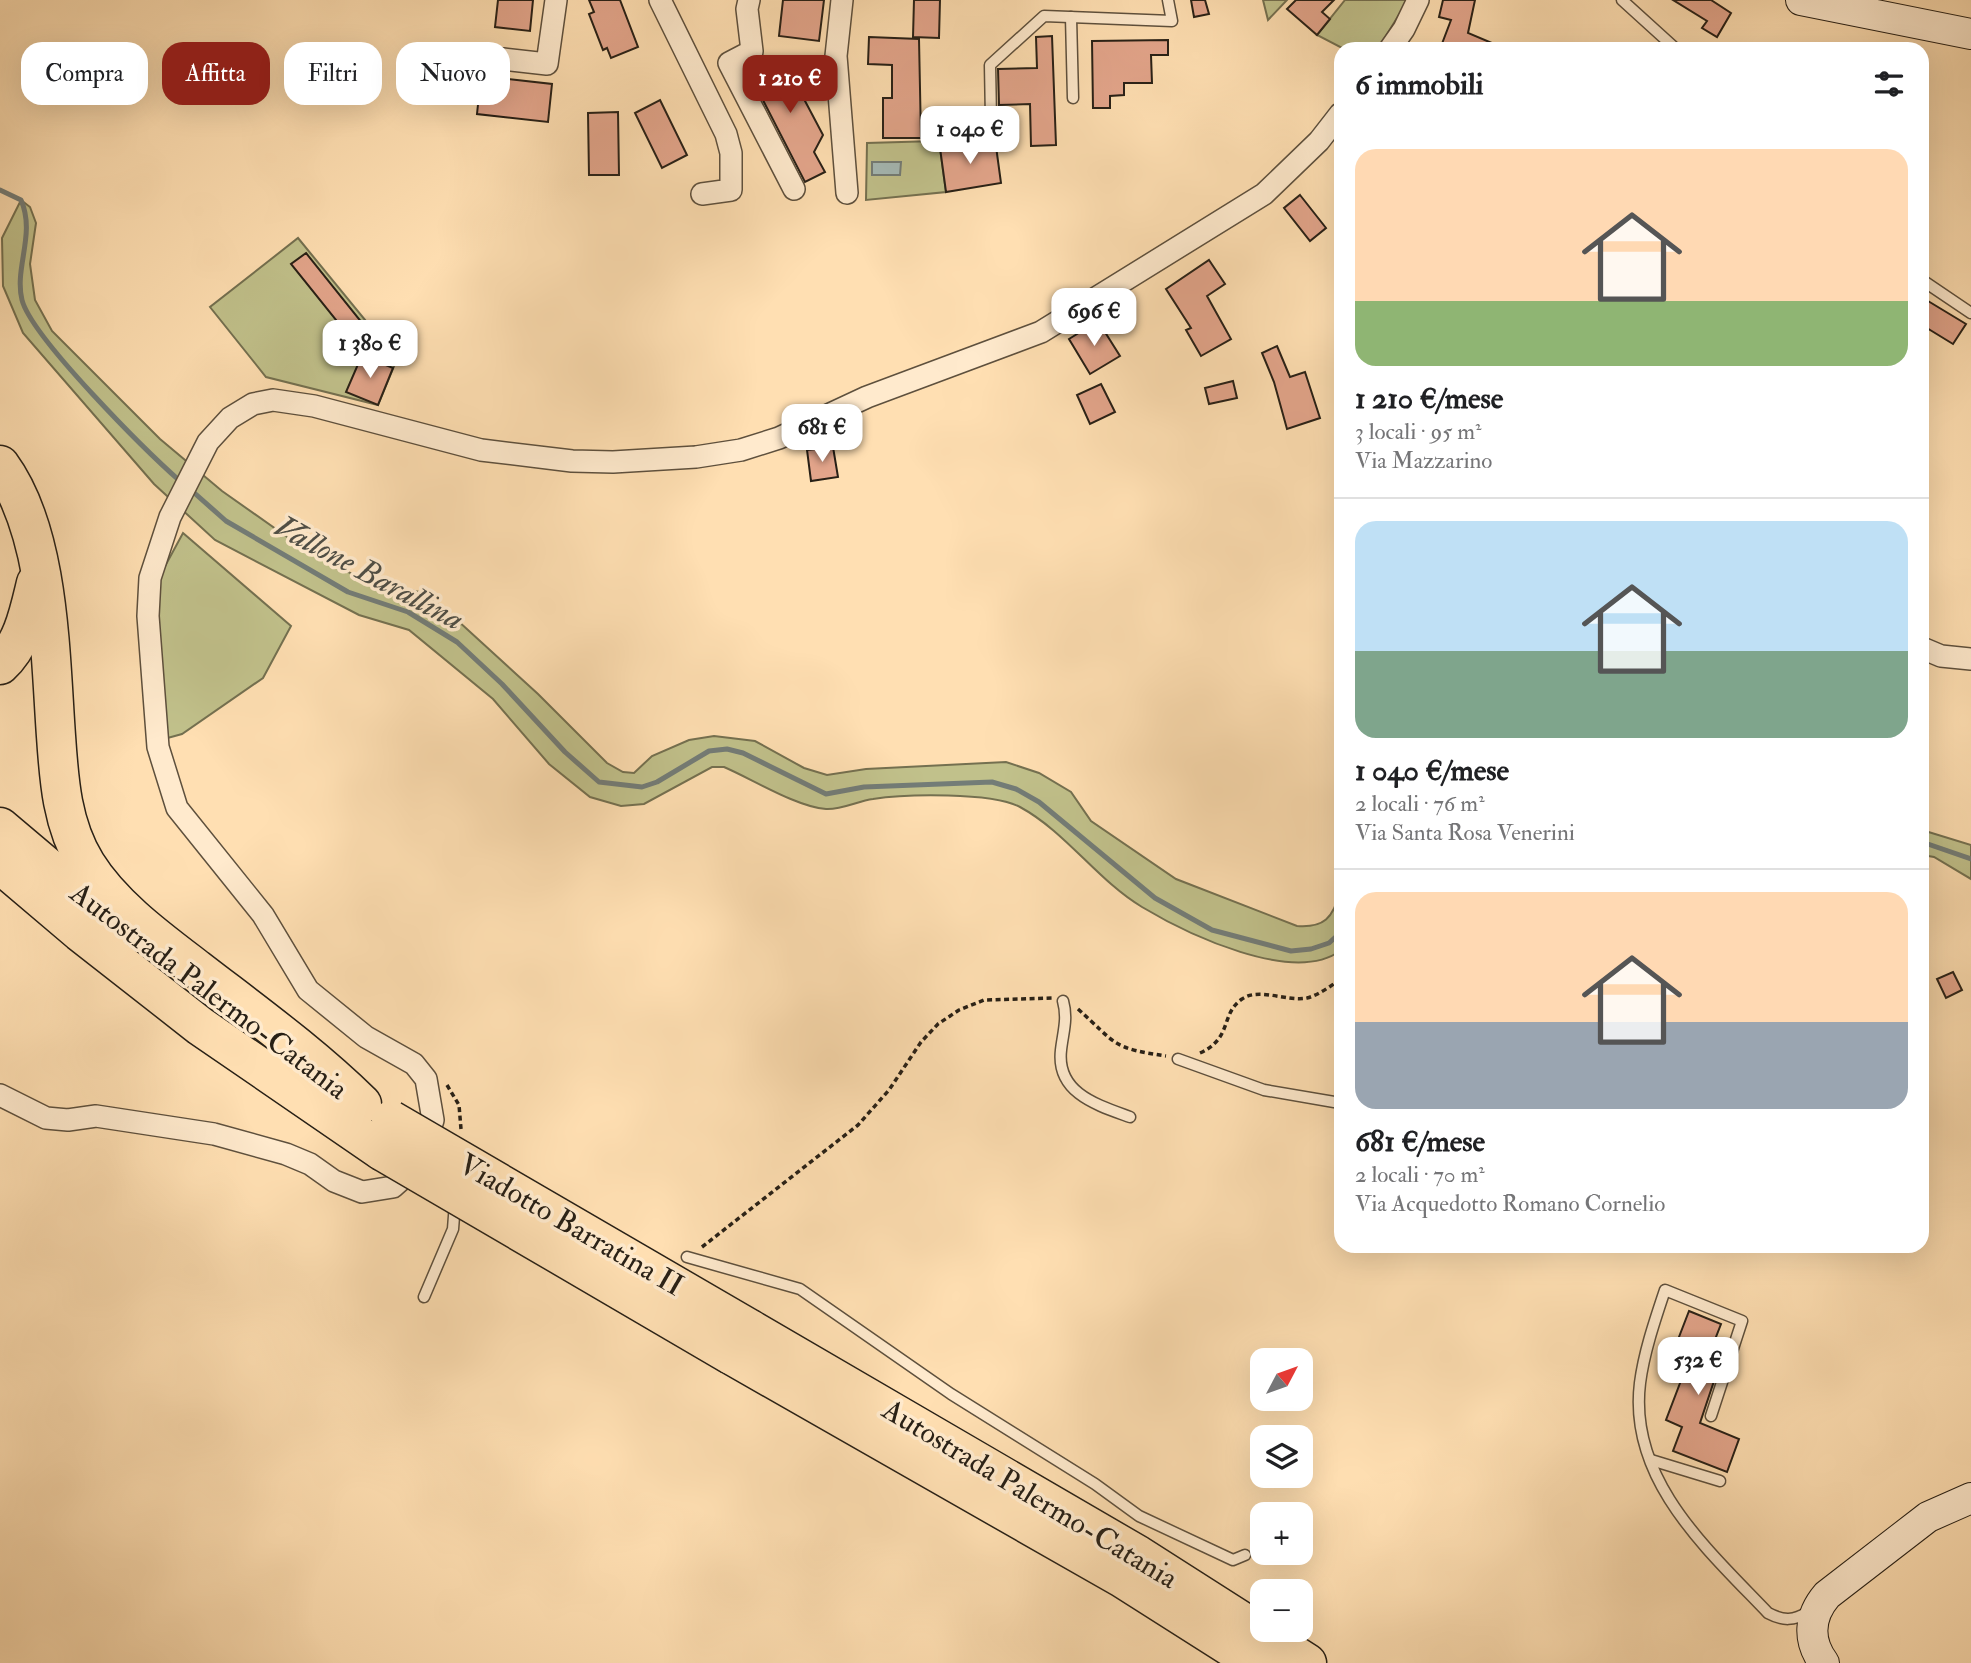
<!DOCTYPE html>
<html lang="it">
<meta charset="utf-8">
<style>
body{margin:0;font-family:"IM FELL Double Pica",serif;background:#f2f2f2;color:#202124;height:100vh;display:flex;flex-direction:column;font-size:26px;white-space:nowrap}
*{box-sizing:border-box;margin:0}
p{font-size:23px;color:#757577}
.icon{flex:none;width:38px;height:38px;fill:none;stroke:currentColor;stroke-width:2;stroke-linecap:round;stroke-linejoin:round}
.map{position:relative;flex:1;overflow:hidden}
.side{position:absolute;left:1334px;top:42px;width:595px;height:1211px;display:flex;flex-direction:column;background:#fff;border-radius:21px;box-shadow:0 7px 28px #0002}
.side>*{flex:none}
.guide{position:absolute;left:21px;top:42px;width:665px;height:63px;display:flex;gap:14px}
.needle{width:46px;rotate:49deg}
.controls{position:absolute;left:1250px;top:1348px;display:grid;gap:14px}
.controls a{display:grid;place-items:center;width:63px;height:63px;border-radius:14px;background:#fff;box-shadow:0 7px 28px #0002;font-size:35px}
.price{position:absolute;translate:-50% -60px;padding:0 16px;border-radius:14px;background:#fff;color:#222;font-size:23px;line-height:46px;filter:drop-shadow(0 2px 4px #0008)}
.price::after{content:'';position:absolute;left:50%;top:42px;width:21px;height:16px;margin-left:-10px;background:inherit;clip-path:polygon(0 0,100% 0,50% 100%)}
.price.selected{background:#8f2418;color:#fff}
ul{padding:0;list-style:none}
li{display:grid;align-content:center;gap:14px;height:371px;padding:0 21px}
li+li{border-top:2px solid #e0e0e0}
li span{display:grid;place-items:center;height:217px;border-radius:21px;color:#555}
li>.icon{margin-inline-start:auto}
span .icon{width:126px;height:126px;fill:#fffc;stroke-width:1}
li b{font-size:30px}
h2{display:flex;justify-content:space-between;align-items:center;height:84px;padding:0 21px;font-size:30px}
.chip{padding:0 24px;border-radius:21px;background:#fff;box-shadow:0 7px 28px #0002;font-size:24px;line-height:63px}
.chip.selected{background:#8f2418;color:#fff}
.map>svg:first-child{display:block}
.green{fill:#c1c18b;stroke:#747050;stroke-width:2}
.water{fill:#a5bab7;stroke:#737c77;stroke-width:2}
.lines{fill:none;stroke-linecap:round;stroke-linejoin:round}
.stream{stroke:#737c77;stroke-width:5}
.building{fill:#e3a58b;stroke:#282016;stroke-width:2}
.lane-casing{stroke:#5e503d;stroke-width:13}
.street-casing{stroke:#5e503d;stroke-width:24}
.secondary-casing{stroke:#282016;stroke-width:32}
.highway-casing{stroke:#282016;stroke-width:41}
.path{stroke:#282016;stroke-width:3.5;stroke-dasharray:5 3.5;stroke-linecap:butt}
.lane{stroke:#ffeacd;stroke-width:10}
.street{stroke:#ffeacd;stroke-width:21}
.secondary{stroke:#ffeacd;stroke-width:30}
.highway{stroke:#ffdfb2;stroke-width:38}
.highway-bridge-casing{stroke:#282016;stroke-width:41;stroke-linecap:butt}
.highway-bridge{stroke:#ffdfb2;stroke-width:38}
.labels{text-anchor:middle;dominant-baseline:central;stroke-width:7;stroke-linejoin:round;paint-order:stroke}
.street-label{font-size:30px;fill:#282016;stroke:#ffeacd}
.water-label{font-size:32px;font-style:italic;fill:#4e4e46;stroke:#ffeacd}
</style>
<div class="map">
<svg width="1971" height="1663" viewBox="0 0 1971 1663">
<rect width="100%" height="100%" fill="#ffdfb2"/>
<filter id="stains"><feTurbulence type="fractalNoise" baseFrequency=".00286" numOctaves="4"/><feColorMatrix values="0 0 0 0 .2 0 0 0 0 .09 0 0 0 0 .02 0 0 0 .5 -.17"/></filter>
<radialGradient id="worn" r=".72"><stop offset=".6" stop-color="#630" stop-opacity="0"/><stop offset="1" stop-color="#630" stop-opacity=".3"/></radialGradient>
<g class="green">
<polygon points="1263,0 1287,0 1268,20"/>
<polygon points="1345,0 1408,0 1378,49 1344,49 1317,35"/>
<polygon points="936,141 940,148 946,192 866,200 867,143"/>
<path d="M21,200L30,207L36,223L30,264L35,300L52,331L160,439L222,491L307,551L362,579L419,592L445,609L538,694L607,763L623,772L634,773L652,756L689,740L714,736L755,741L804,768L827,775L866,769L1006,762L1039,773L1071,792L1091,821L1176,879L1297,926C1324,928 1333,918 1340,892V951C1293,985 1187,934 1142,907C1097,880 1066,832 1020,807C992,792 905,794 873,799C858,801 841,810 826,809C797,807 752,779 724,767H712L644,804L621,806L590,797L549,764L493,699L409,630L359,615L215,540L154,484L23,333L3,286L2,238Z"/>
<polygon points="298,238 397,359 378,405 266,377 210,307"/>
<polygon points="183,533 291,626 263,678 182,734 164,739 157,581"/>
<polygon points="1922,830 1971,845 1971,879 1934,857 1922,855"/>
</g>
<polygon class="water" points="872,162 901,162 900,175 872,175"/>
<g class="lines">
<g class="stream">
<path d="M0,190L21,200C36,234 14,268 22,300C32,338 147,452 181,482"/>
<polyline points="191,490 226,521 348,592 408,612 457,642 502,684 565,752 599,782 642,787 657,782 709,751 727,749 743,753 826,794 864,787 992,782 1016,789 1039,802 1155,898 1212,930 1291,951 1311,949 1329,943 1340,933"/>
<polyline points="1922,842 1971,859"/>
</g>
</g>
<g class="building">
<polygon points="498,0 533,0 530,31 495,27"/>
<polygon points="589,0 620,0 638,47 611,58 607,48 603,50 589,14 594,12"/>
<polygon points="783,0 824,0 819,41 779,36"/>
<polygon points="914,0 940,0 939,38 913,37"/>
<polygon points="1191,0 1205,0 1209,14 1194,17"/>
<polygon points="1296,0 1334,0 1322,12 1330,19 1317,35 1287,9"/>
<polygon points="1443,0 1475,0 1468,33 1506,49 1440,49 1451,20 1439,17"/>
<polygon points="1673,0 1711,0 1731,13 1717,37 1702,28 1707,21"/>
<polygon points="1052,36 1056,145 1031,146 1030,104 999,105 998,69 1037,68 1036,37"/>
<polygon points="869,37 919,39 921,138 883,138 883,98 892,98 892,65 868,64"/>
<polygon points="1168,40 1168,55 1151,55 1152,83 1124,83 1124,95 1110,96 1110,108 1093,108 1092,41"/>
<polygon points="762,61 786,65 823,135 814,152 825,172 805,182 747,69"/>
<polygon points="481,76 552,84 548,122 477,114"/>
<polygon points="660,100 687,155 662,168 635,113"/>
<polygon points="618,112 619,175 589,175 588,113"/>
<polygon points="995,139 1001,183 946,192 940,148"/>
<polygon points="1300,195 1326,228 1310,241 1284,208"/>
<polygon points="306,253 363,324 348,335 291,264"/>
<polygon points="1209,260 1225,284 1207,296 1231,339 1201,356 1186,330 1191,328 1166,289"/>
<polygon points="1928,301 1966,324 1953,344 1922,325 1922,312"/>
<polygon points="1098,321 1120,356 1090,374 1069,339"/>
<polygon points="1277,346 1290,377 1305,372 1320,418 1287,429 1274,382 1262,353"/>
<polygon points="362,355 393,368 378,405 346,392"/>
<polygon points="1233,381 1237,398 1209,404 1205,388"/>
<polygon points="1101,384 1115,412 1090,424 1077,395"/>
<polygon points="833,447 838,477 811,481 807,450"/>
<polygon points="1953,972 1962,990 1946,998 1937,979"/>
<polygon points="1689,1311 1721,1324 1702,1373 1715,1378 1700,1423 1739,1439 1727,1472 1673,1451 1682,1427 1666,1420 1685,1370 1669,1363"/>
</g>
<g class="lines">
<defs>
<g id="lane">
<polyline points="1622,0 1676,49"/>
<polyline points="1071,17 1073,98"/>
<polyline points="991,119 990,65 1044,16 1172,21 1168,0"/>
<polyline points="1922,280 1971,313"/>
<path d="M1063,1001C1068,1019 1063,1032 1061,1050C1056,1093 1097,1105 1130,1117"/>
<polyline points="1178,1059 1264,1090 1340,1103"/>
<polyline points="687,1257 800,1289 951,1394 1095,1484 1139,1516 1233,1560 1245,1555"/>
<polyline points="424,1297 453,1229 455,1203"/>
<path d="M1711,1416L1742,1321L1665,1290C1655,1320 1644,1352 1640,1383C1628,1480 1708,1550 1768,1613C1783,1621 1794,1621 1808,1612"/>
<polyline points="1651,1460 1720,1481"/>
</g>
<g id="street">
<polyline points="660,0 726,134 731,153 731,190 702,194"/>
<polyline points="749,0 747,9 752,51 729,63 794,189"/>
<polyline points="842,0 836,56 847,193"/>
<polyline points="1390,49 1404,29 1418,0"/>
<polyline points="503,59 547,64 556,0"/>
<polyline points="1922,648 1941,656 1971,659"/>
<polyline points="0,1095 46,1118 68,1120 96,1116 214,1134 286,1154 310,1164 334,1181 362,1192 393,1187 411,1171 423,1151 433,1120 426,1079 414,1064 366,1037 308,990 263,915 177,808 158,747 148,616 150,578 170,517 208,442 230,418 253,404 273,400 314,406 481,450 572,461 613,462 696,457 741,450 779,438 867,397 1041,332 1264,194 1319,141 1340,114"/>
</g>
<g id="secondary">
<polyline points="1801,0 1971,34"/>
<path d="M1824,1663C1807,1640 1809,1616 1827,1595L1928,1517L1971,1498"/>
</g>
<g id="highway">
<path d="M0,465C50,533 50,653 56,736C59,781 62,825 86,864C112,906 159,940 197,969C254,1013 311,1054 362,1104"/>
<path d="M0,665C23,644 29,612 36,583"/>
<polyline points="0,827 116,925"/>
<polyline points="0,864 80,932 200,1026 382,1151"/>
<polyline points="750,1329 1138,1555 1307,1663"/>
<polyline points="731,1355 1122,1578 1256,1663"/>
</g>
</defs>
<use href="#lane" class="lane-casing"/>
<use href="#street" class="street-casing"/>
<use href="#secondary" class="secondary-casing"/>
<use href="#highway" class="highway-casing"/>
<g class="path">
<path d="M1078,1009C1117,1044 1111,1048 1166,1056"/>
<path d="M1200,1053C1233,1038 1220,1014 1242,999C1259,987 1287,1002 1307,998C1319,995 1330,986 1340,980"/>
<polyline points="447,1085 459,1105 461,1129"/>
<polyline points="702,1247 858,1125 889,1090 921,1042 938,1024 959,1010 984,1000 1052,998"/>
</g>
<use href="#lane" class="lane"/>
<use href="#street" class="street"/>
<use href="#secondary" class="secondary"/>
<use href="#highway" class="highway"/>
<defs>
<g id="highway-bridge">
<polyline points="391,1120 750,1329"/>
<polyline points="382,1151 731,1355"/>
</g>
</defs>
<use href="#highway-bridge" class="highway-bridge-casing"/>
<use href="#highway-bridge" class="highway-bridge"/>
</g>
<g class="labels">
<g class="street-label">
<text transform="translate(209 991) rotate(37)">Autostrada Palermo-Catania</text>
<text transform="translate(571 1225) rotate(30)">Viadotto Barratina II</text>
<text transform="translate(1030 1494) rotate(31)">Autostrada Palermo-Catania</text>
</g>
<g class="water-label">
<text transform="translate(369 573) rotate(28)">Vallone Barallina</text>
</g>
</g>
<rect width="100%" height="100%" filter="url(#stains)"/>
<rect width="100%" height="100%" fill="url(#worn)"/>
</svg>
<div class="controls">
<a><svg class="needle" viewBox="-14 -14 28 28"><path d="M0-13l5 13h-10z" fill="#e53935"/><path d="M0 13l5-13h-10z" fill="#757577"/></svg></a>
<a><svg class="icon" aria-label="layers" viewBox="0 0 24 24"><path d="M12 4l9 5-9 5-9-5zM3 14l9 5 9-5"/></svg></a>
<a>+</a>
<a>−</a>
</div>
<b class="price selected" style="left:790px;top:115px">1 210 €</b>
<b class="price" style="left:970px;top:166px">1 040 €</b>
<b class="price" style="left:1094px;top:348px">696 €</b>
<b class="price" style="left:370px;top:380px">1 380 €</b>
<b class="price" style="left:822px;top:464px">681 €</b>
<b class="price" style="left:1698px;top:1397px">532 €</b>
<div class="guide">
<a class="chip">Compra</a>
<a class="chip selected">Affitta</a>
<a class="chip">Filtri</a>
<a class="chip">Nuovo</a>
</div>
<section class="side">
<h2>6 immobili<svg class="icon" aria-label="filters" viewBox="0 0 24 24"><path d="M4 7h16M4 17h16"/><circle cx="9" cy="7" r="2"/><circle cx="15" cy="17" r="2"/></svg></h2>
<ul>
<li><span style="background:linear-gradient(#ffd9b3 70%,#8fb573 0)"><svg class="icon" aria-label="home" viewBox="0 0 24 24"><path d="M3 11l9-7 9 7M6 9v11h12V9"/></svg></span><div><b>1 210 €/mese</b><p>3 locali · 95 m²</p><p>Via Mazzarino</p></div></li>
<li><span style="background:linear-gradient(#bfe0f5 60%,#7fa58c 0)"><svg class="icon" aria-label="home" viewBox="0 0 24 24"><path d="M3 11l9-7 9 7M6 9v11h12V9"/></svg></span><div><b>1 040 €/mese</b><p>2 locali · 76 m²</p><p>Via Santa Rosa Venerini</p></div></li>
<li><span style="background:linear-gradient(#ffd9b3 60%,#9aa5b1 0)"><svg class="icon" aria-label="home" viewBox="0 0 24 24"><path d="M3 11l9-7 9 7M6 9v11h12V9"/></svg></span><div><b>681 €/mese</b><p>2 locali · 70 m²</p><p>Via Acquedotto Romano Cornelio</p></div></li>
</ul>
</section>
</div>
